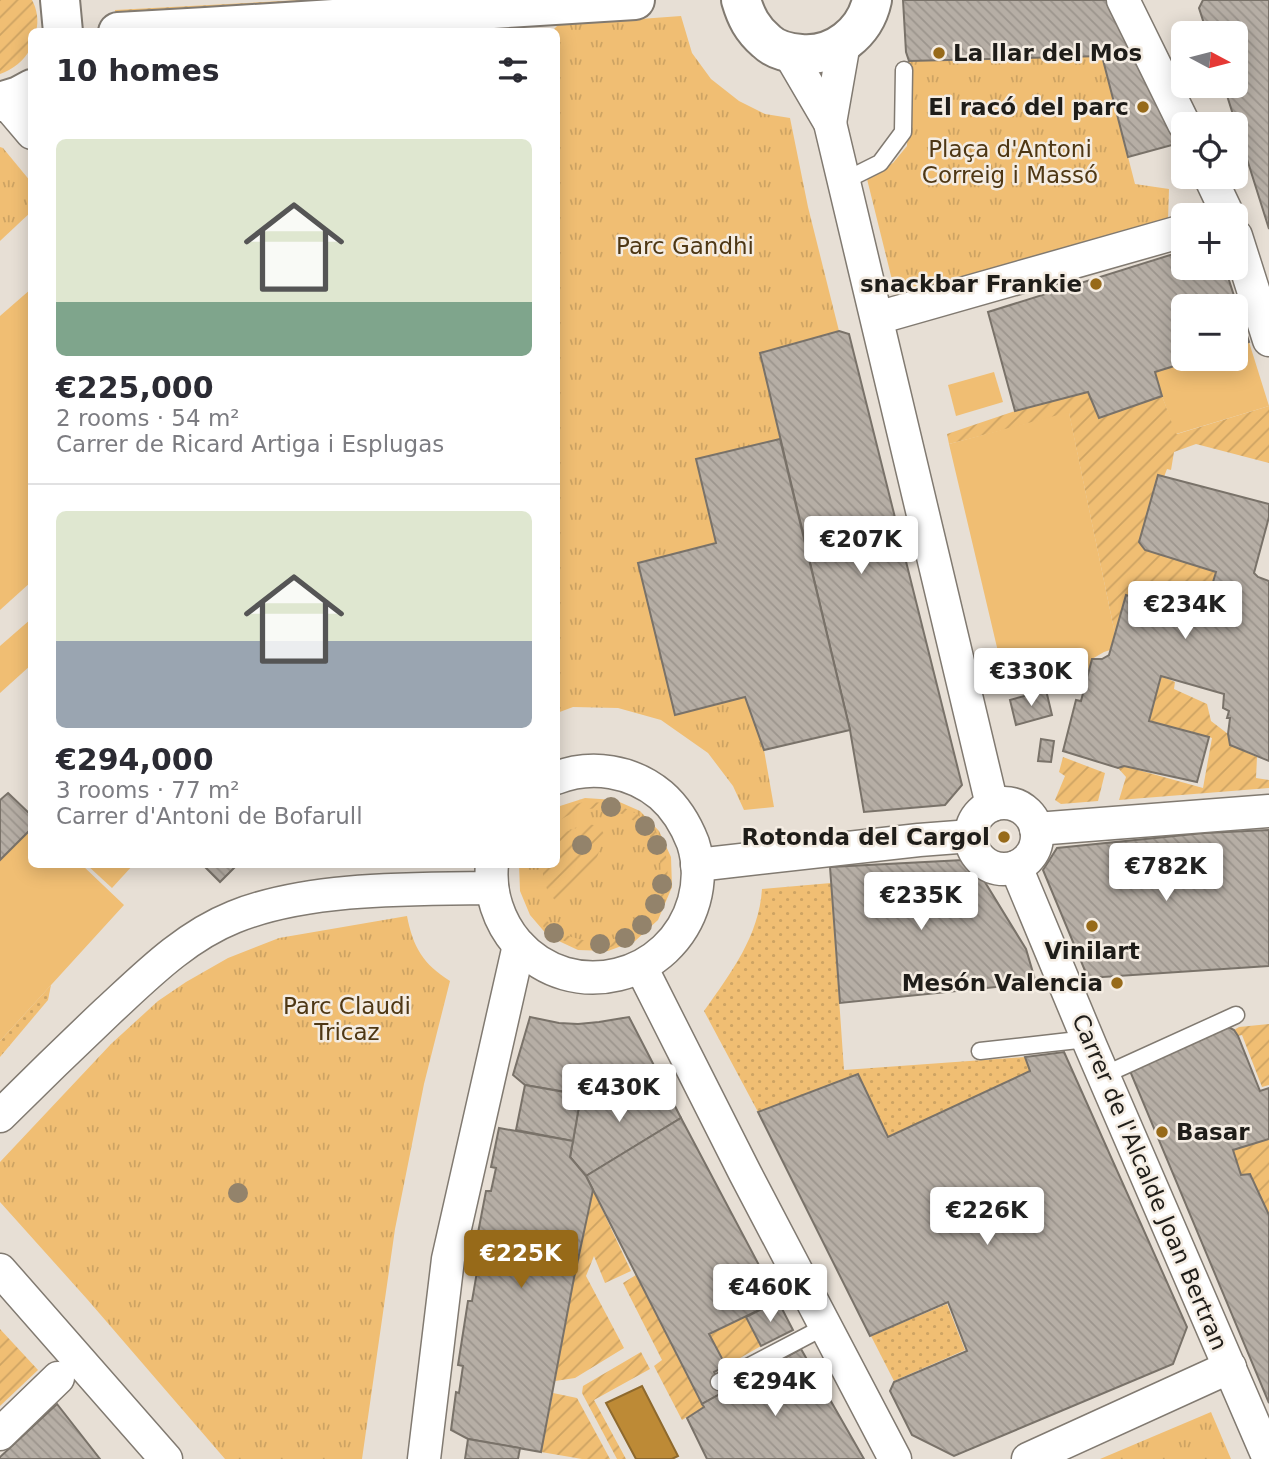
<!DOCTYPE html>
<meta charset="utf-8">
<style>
body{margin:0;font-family:"DejaVu Sans",sans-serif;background:#f2f2f3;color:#2b2b33;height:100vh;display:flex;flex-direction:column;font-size:26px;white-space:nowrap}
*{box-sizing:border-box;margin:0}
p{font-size:23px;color:#7c7c81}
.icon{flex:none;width:38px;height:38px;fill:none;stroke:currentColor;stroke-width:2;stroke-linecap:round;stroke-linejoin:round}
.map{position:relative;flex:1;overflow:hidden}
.side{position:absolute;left:28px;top:28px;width:532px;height:840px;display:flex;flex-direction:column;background:#fff;border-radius:10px;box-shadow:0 4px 18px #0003}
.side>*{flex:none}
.needle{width:46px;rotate:97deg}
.fabs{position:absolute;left:1171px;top:21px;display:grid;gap:14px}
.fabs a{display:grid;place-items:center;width:77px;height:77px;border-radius:10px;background:#fff;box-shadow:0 4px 18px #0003;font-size:35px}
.price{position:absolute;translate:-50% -60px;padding:0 16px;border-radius:7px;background:#fff;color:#222;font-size:23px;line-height:46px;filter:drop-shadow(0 2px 4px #0008)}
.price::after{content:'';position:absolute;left:50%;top:42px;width:21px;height:16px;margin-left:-10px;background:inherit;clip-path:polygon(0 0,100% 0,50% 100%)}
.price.current{background:#976a19;color:#fff}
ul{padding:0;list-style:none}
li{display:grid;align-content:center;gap:14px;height:371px;padding:0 28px}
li+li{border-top:2px solid #e1e1e2}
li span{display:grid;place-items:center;height:217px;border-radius:10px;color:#555}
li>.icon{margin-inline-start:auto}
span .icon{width:126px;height:126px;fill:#fffc;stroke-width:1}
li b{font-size:30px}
h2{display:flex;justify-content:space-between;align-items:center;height:84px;padding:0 28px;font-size:30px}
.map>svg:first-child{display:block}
.grass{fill:url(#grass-dots)}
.park{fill:url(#park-tufts)}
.garden{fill:url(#garden-furrows)}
.pitch{fill:#f0be73}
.water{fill:#bd8a36;stroke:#8e692d;stroke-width:2}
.building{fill:url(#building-back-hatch);stroke:#797269;stroke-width:2}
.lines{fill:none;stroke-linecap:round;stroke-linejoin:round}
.lane-casing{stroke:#817a71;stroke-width:19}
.street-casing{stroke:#817a71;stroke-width:35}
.secondary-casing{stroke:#817a71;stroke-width:42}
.lane{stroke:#fff;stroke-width:16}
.street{stroke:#fff;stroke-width:32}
.secondary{stroke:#fff;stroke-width:38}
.tree{fill:#93836b}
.poi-dot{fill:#976a19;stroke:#f4ece2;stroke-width:2.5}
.labels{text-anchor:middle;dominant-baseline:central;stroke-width:5;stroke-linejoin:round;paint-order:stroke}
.poi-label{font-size:23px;font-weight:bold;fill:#1f1d19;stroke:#f4ece2;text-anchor:end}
.park-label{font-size:23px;fill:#4e3714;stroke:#f4ece2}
.street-label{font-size:23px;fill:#1f1d19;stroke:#f4ece2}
</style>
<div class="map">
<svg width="1269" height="1459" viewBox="0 0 1269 1459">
<defs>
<pattern id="grass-dots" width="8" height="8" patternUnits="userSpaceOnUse" patternTransform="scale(1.75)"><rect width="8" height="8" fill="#f0be73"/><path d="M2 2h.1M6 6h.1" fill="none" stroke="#cda363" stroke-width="1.8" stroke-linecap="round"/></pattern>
<pattern id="park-tufts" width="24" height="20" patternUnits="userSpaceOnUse" patternTransform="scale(1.75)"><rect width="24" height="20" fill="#f0be73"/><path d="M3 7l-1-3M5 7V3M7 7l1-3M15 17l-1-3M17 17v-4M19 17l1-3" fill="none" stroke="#cda363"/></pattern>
<pattern id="garden-furrows" width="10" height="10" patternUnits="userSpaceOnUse" patternTransform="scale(1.75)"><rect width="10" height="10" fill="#f0be73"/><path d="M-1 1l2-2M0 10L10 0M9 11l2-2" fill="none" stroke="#cda363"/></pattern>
<pattern id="building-back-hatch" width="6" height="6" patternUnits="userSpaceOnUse" patternTransform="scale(1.75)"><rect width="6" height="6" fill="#b6aea5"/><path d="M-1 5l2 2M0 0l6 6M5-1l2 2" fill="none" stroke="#9c958d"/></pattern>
</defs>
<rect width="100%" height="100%" fill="#e7dfd5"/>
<g class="grass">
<path d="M831,883L844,1070L1025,1057L1030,1071L888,1137L857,1075L758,1112L704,1011C731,973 759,936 762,889Z"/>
<polygon points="51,985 48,1000 0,1057 0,1041"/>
<polygon points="947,1304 965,1350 894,1381 871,1336"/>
</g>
<g class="park">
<polygon points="681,16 692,53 711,79 739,101 765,114 790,118 808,207 839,331 760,353 780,439 696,459 716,543 638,563 675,715 745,697 764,750 774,807 744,810 733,786 708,753 661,720 618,708 573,707 557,713 556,32 551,32 558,25"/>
<polygon points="1102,56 1135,184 1169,189 1168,220 898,304 867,179 870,175 893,163 907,146 909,61"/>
<polygon points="0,147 3,148 31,182 32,211 0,241"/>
<polygon points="585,798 615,800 640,811 659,831 671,857 672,887 658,920 635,941 608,951 578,950 548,936 530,915 520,891 519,864 556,864 557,809 560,806"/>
<path d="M407,916C413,947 423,964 450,981L424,1084L395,1229L362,1459H225L87,1299L0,1202V1162L111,1044L158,1001L186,982L228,958L279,938Z"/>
<polygon points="1211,1412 1231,1459 1100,1459"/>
</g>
<g class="garden">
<path d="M0,0H32C37,9 39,21 36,31L32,32C32,37 32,44 30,49C25,60 12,70 0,74Z"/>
<polygon points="301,0 378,0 115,19 115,10"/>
<polygon points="1088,392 1100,418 1162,396 1177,434 1269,406 1269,463 1196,444 1174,452 1171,470 1167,469 1139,542 1145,550 1216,572 1202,619 1126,595 1115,634 1069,413 949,444 947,434 1015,411"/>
<polygon points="1161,676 1175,682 1174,689 1207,704 1211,721 1228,734 1230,745 1257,757 1256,778 1269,780 1269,788 1119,800 1126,777 1118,768 1124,766 1203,788 1212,738 1149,721"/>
<polygon points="1063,757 1105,773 1098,801 1061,804 1055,800 1065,776 1059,772"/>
<path d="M583,802L614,803L637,814L656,832L667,859L668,885L654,919L634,939L608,948H580L549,934L543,926L546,920C558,933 576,941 594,941C606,941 619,939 630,933C640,927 648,914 652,904C655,898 659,891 660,884C665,853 650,827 622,814C599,804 577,808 557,822V813L562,809Z"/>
<path d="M588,824L599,826L604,834C597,864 588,880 566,901H556C545,891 543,879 542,865L556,864L557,838L565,832Z"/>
<polygon points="1269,1024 1269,1085 1262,1087 1242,1035 1238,1036 1234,1030 1239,1027"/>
<polygon points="1269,1139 1269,1215 1250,1175 1241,1175 1233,1150"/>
<polygon points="593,1190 631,1271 605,1283 594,1256 586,1276 624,1348 575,1378 555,1381 574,1278"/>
<polygon points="636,1275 704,1407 682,1420 654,1366 662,1360 623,1283"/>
<polygon points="746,1317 761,1346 726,1366 709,1334"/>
<polygon points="0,1329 38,1370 0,1406"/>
<polygon points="641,1352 650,1369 594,1400 626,1459 617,1459 582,1393 583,1386"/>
<polygon points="553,1393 577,1398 610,1459 582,1459 541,1452"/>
</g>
<g class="pitch">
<polygon points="31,289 31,582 0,610 0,316"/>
<polygon points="1249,342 1269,406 1176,434 1162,396 1155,372 1197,359 1236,359 1236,347"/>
<polygon points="994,372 1003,402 956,416 948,385"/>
<polygon points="1069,412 1115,634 1110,650 1104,652 1092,659 1089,673 1008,694 949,444"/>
<polygon points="31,619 31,665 0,693 0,646"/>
<polygon points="31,828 32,864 82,865 124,905 0,1041 0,860"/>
<polygon points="87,865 133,865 112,888"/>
</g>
<polygon class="water" points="642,1386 678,1456 672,1459 636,1459 606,1403"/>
<g class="building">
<polygon points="903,0 1135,0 1183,128 1183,142 1128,157 1102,56 909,61 906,52"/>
<polygon points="1203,0 1269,0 1269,229 1224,86 1236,86 1236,33 1207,33 1199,8"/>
<polygon points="1183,251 1183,268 1225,268 1249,342 1236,347 1236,306 1183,306 1183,359 1197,359 1155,372 1162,396 1099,418 1088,392 1015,411 988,312"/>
<polygon points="839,331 849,334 962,785 945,805 864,812 850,730 760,353"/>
<polygon points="780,439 850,730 764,750 745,697 675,715 638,563 716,543 696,459"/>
<polygon points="1158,475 1269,504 1269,517 1254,573 1258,577 1269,581 1269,761 1230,745 1228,734 1230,718 1227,718 1229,711 1223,708 1224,694 1161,676 1149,721 1209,737 1197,782 1124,766 1118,768 1063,751 1076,700 1081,701 1092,659 1102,659 1109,655 1126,595 1202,619 1216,572 1145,550 1139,542"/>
<polygon points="1046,690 1052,715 1016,725 1010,700"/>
<polygon points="1041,739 1054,741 1051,762 1038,761"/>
<polygon points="8,793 32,816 32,828 0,860 0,800"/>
<polygon points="1269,830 1269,966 1088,978 1043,870 1057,848 1204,833"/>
<polygon points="963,860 983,879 1026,949 1036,983 840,1003 830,867"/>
<polygon points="202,864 280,864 235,867 220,882"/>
<polygon points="530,1017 559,1023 578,1024 599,1022 629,1017 661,1079 613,1097 601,1098 525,1085 513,1075"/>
<polygon points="1223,1024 1234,1030 1238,1036 1260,1091 1269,1088 1269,1139 1233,1150 1241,1175 1250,1174 1269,1215 1269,1403 1130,1071"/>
<polygon points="1064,1052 1187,1327 1173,1364 954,1456 912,1435 890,1391 894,1382 967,1351 948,1302 870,1336 758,1112 858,1074 888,1137 1030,1071 1025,1057"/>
<polygon points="661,1079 681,1118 586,1176 570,1157 581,1095 601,1098 613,1097"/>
<polygon points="525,1085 581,1095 573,1141 516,1130"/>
<polygon points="681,1118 778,1301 709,1334 726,1366 714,1372 724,1392 702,1404 586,1176"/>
<polygon points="499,1128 573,1141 570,1157 586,1176 593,1190 574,1278 541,1452 468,1439 451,1430 456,1392 459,1393 463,1366 458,1365 468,1301 472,1301 479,1260 473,1259 486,1191 491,1191 496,1168 491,1167"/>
<polygon points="778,1301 793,1330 761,1346 746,1317"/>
<polygon points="801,1349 864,1459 707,1459 687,1418 704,1407 702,1404"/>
<polygon points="57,1404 100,1459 0,1459 0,1457"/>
<polygon points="468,1439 520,1448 518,1459 465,1459"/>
</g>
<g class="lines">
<defs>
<g id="lane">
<polyline points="844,181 880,163 903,132 904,70"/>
<polyline points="980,1051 1087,1039"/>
<polyline points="1104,1075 1236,1015"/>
<polyline points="719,1382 826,1326"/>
</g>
<g id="street">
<polyline points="1123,0 1184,124"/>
<polyline points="789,53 830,123 992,805"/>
<polyline points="5,101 32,133"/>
<polyline points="830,123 844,43"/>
<polyline points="1210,177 1228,215"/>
<polyline points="1236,236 1269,340"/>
<polyline points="877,318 1183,231"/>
<circle cx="1004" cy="836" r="33"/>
<polyline points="1036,829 1269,811"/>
<path d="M492,864C489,893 499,922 517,943C572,1005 672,979 694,901C699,883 699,862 693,843C686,825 676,808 661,795C632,771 592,764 556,778"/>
<polyline points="697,865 919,840 971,836"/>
<polyline points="1016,867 1091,1047 1269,1459"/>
<polyline points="641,967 745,1173 895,1459"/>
<path d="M0,1116C35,1081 71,1046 107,1012C146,976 184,937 234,917C308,887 412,889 492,888"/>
<polyline points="0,1270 166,1459"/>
<polyline points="0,1434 58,1378"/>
<polyline points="424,1459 448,1259 519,945"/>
<polyline points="1028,1459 1230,1367"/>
</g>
<g id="secondary">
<polyline points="60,0 63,32"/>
<path d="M741,0C746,17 752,29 766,41C775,50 788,53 801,54C834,57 865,33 872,0"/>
<polyline points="118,32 206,27 635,0"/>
<polyline points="0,102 19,96 32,89"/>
</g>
</defs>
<use href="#lane" class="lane-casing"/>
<use href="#street" class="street-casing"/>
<use href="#secondary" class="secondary-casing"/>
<use href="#lane" class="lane"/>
<use href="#street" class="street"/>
<use href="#secondary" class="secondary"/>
</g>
<g class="tree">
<circle cx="611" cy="807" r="10"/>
<circle cx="645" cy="826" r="10"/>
<circle cx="582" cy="845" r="10"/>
<circle cx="657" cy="845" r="10"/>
<circle cx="662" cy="884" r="10"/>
<circle cx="655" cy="904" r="10"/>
<circle cx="642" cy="925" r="10"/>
<circle cx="554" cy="933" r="10"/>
<circle cx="625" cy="938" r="10"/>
<circle cx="600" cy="944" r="10"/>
<circle cx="238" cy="1193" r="10"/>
</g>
<g class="poi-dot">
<circle cx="939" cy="53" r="7"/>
<circle cx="1143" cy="107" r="7"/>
<circle cx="1096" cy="284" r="7"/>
<circle cx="1004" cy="837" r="7"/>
<circle cx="1092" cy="926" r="7"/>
<circle cx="1117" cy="983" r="7"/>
<circle cx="1162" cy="1132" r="7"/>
</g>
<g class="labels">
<g class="poi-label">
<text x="953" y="53" text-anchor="start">La llar del Mos</text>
<text x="1129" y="107">El racó del parc</text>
<text x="1082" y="284">snackbar Frankie</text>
<text x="990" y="837">Rotonda del Cargol</text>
<text x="1092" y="951" text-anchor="middle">Vinilart</text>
<text x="1103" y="983">Mesón Valencia</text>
<text x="1176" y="1132" text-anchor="start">Basar</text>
</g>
<g class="park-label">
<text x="1010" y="149">Plaça d'Antoni<tspan x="1010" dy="26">Correig i Massó</tspan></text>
<text x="685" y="246">Parc Gandhi</text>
<text x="347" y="1006">Parc Claudi<tspan x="347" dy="26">Tricaz</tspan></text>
</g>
<g class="street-label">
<text transform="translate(1150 1182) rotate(67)">Carrer de l'Alcalde Joan Bertran</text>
</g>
</g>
</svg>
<div class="fabs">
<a><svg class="needle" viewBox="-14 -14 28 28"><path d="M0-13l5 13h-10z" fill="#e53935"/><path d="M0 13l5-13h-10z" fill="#7c7c81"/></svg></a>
<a><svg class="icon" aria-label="locate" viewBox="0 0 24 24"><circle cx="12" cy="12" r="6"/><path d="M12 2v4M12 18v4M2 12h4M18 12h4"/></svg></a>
<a>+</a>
<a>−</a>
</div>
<b class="price" style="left:861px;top:576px">€207K</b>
<b class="price" style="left:1185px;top:641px">€234K</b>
<b class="price" style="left:1031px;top:708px">€330K</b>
<b class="price" style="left:1166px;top:903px">€782K</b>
<b class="price" style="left:921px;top:932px">€235K</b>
<b class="price" style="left:619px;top:1124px">€430K</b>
<b class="price" style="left:987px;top:1247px">€226K</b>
<b class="price current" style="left:521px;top:1290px">€225K</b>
<b class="price" style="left:770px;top:1324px">€460K</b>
<b class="price" style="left:775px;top:1418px">€294K</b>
<section class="side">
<h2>10 homes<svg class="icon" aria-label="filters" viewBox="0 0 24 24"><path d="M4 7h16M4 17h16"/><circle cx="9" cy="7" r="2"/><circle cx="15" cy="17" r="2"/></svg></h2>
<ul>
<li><span style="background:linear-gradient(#dfe7d0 75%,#7fa58c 0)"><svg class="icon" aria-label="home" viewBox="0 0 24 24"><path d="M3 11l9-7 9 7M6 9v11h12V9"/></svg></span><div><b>€225,000</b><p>2 rooms · 54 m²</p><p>Carrer de Ricard Artiga i Esplugas</p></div></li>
<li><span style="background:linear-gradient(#dfe7d0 60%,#9aa5b1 0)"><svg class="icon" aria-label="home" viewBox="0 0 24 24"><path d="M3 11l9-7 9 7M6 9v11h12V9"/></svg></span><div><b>€294,000</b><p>3 rooms · 77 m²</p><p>Carrer d'Antoni de Bofarull</p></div></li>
</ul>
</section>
</div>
